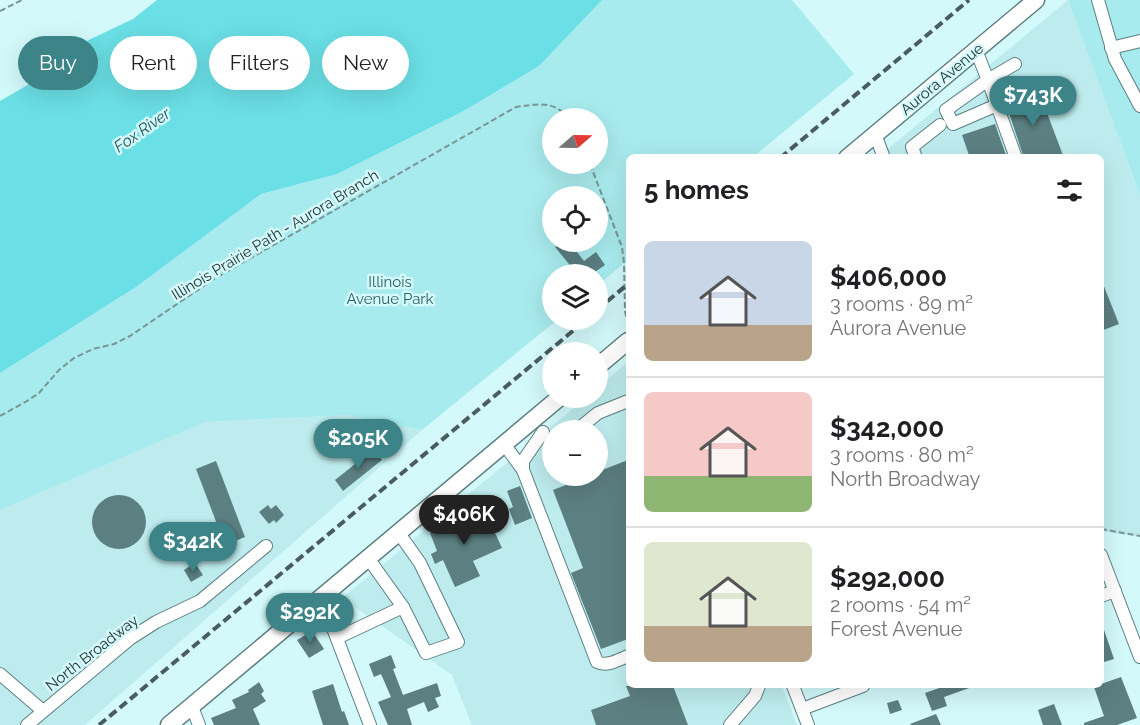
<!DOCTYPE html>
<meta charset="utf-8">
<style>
body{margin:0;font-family:Raleway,sans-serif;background:#f2f2f2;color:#202124;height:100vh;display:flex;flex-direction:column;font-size:22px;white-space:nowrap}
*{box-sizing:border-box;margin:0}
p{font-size:20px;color:#757577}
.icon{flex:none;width:33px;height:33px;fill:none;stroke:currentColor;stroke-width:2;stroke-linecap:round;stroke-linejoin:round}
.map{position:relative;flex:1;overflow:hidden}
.drawer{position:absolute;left:626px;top:154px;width:478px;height:534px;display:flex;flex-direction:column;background:#fff;border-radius:9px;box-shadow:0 6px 24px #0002}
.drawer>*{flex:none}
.top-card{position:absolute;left:18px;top:36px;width:518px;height:54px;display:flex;gap:12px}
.needle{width:39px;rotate:70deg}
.buttons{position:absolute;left:542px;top:108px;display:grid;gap:12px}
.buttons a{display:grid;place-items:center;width:66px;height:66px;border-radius:50%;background:#fff;box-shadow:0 6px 24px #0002;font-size:30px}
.price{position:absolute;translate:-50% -51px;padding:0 14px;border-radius:21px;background:#3c8488;color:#fff;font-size:20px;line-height:39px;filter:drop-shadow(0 2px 3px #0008)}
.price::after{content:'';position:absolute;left:50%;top:36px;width:18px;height:14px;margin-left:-9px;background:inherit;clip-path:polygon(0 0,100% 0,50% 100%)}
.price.current{background:#222;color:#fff}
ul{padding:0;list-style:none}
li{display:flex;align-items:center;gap:18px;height:150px;padding:0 18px}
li+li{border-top:2px solid #e0e0e0}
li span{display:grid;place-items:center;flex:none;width:168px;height:120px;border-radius:9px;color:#555}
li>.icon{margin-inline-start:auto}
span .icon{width:72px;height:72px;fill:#fffc;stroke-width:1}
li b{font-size:26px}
h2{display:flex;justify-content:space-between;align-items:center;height:72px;padding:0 18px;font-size:26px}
.pill{padding:0 21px;border-radius:27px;background:#fff;box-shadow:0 6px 24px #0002;font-size:21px;line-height:54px}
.pill.current{background:#3c8488;color:#fff}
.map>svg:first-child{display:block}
.built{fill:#beecee;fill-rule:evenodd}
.green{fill:#a8ebee;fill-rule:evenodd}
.water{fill:#6adfe5}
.building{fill:#5c7f81}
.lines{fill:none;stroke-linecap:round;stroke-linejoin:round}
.minor-casing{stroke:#5c7f80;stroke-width:14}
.major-casing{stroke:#5c7f80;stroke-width:19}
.path{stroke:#7a9596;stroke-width:2;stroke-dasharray:6 3;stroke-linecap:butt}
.minor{stroke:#fff;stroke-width:12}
.major{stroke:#fff;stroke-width:16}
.rail{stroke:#4a5d5e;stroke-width:4;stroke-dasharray:9 4.5;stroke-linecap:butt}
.labels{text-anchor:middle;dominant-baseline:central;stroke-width:5;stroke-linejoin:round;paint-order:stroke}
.street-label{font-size:15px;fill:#243333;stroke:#d3f9fb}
.park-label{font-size:15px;fill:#2e6164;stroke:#d3f9fb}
.water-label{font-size:16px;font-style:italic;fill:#225558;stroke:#d3f9fb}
</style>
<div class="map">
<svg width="1140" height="725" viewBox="0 0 1140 725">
<rect width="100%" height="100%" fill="#d3f9fb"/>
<g class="built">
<polygon points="1068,0 1140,195 1140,537 1101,531 1101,158 877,158"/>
<path d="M628,362V686H782L797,725H472L452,675L342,598L586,398H597V388ZM552,430H597V476H552Z"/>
<polygon points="347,415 422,430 85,725 0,725 0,510 206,422"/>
</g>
<g class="green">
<path d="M602,0H792L854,74L753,157L628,158V260L597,286V274H552V320H557L422,430L347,415L206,422L0,510V373L136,287L261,194L337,174L462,112L539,66ZM552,118H597V164H552ZM552,196H597V242H552Z"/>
<polygon points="1068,0 1140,0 1140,195"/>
</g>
<polygon class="water" points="157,0 602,0 539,66 462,112 337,174 261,194 136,287 0,373 0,101 38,79 55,56 133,19"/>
<g class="building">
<polygon points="1038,89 1064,158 1024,158 1005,101"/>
<polygon points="995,124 1007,158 970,158 962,135"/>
<polygon points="562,242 569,242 584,261 596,252 605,265 592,274 565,274 573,269 555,247"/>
<polygon points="1101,279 1119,324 1101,331"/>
<polygon points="374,449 382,460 343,491 335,480"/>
<polygon points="628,460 628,639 601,649 571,573 583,568 553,490 589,476 597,476 597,472"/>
<polygon points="216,461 245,537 225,545 196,469"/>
<polygon points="520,486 532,518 515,525 509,509 513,507 507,491"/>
<circle cx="119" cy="522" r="27"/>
<polygon points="268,505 271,509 276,505 284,515 276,523 274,520 269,524 259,512"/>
<polygon points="475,507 483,525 490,522 502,548 473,561 480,576 455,587 443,560 435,564 431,554 437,551 430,533 456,522 454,517"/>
<polygon points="202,543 210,556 199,562 192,549"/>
<polygon points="195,563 203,575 191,582 184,570"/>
<polygon points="1102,624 1114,659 1101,663 1101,625"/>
<polygon points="312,631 324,649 309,658 297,640"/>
<polygon points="391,655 396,668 393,669 403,695 437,683 441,696 435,698 439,707 428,712 424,702 407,709 412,725 388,725 378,702 391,697 381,674 374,677 369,664"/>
<polygon points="1121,677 1137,718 1117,725 1084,725 1084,723 1104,716 1094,687 1101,686 1101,684"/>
<polygon points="259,682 264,691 261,694 266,701 253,709 260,725 214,725 211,718 236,708 232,700 249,692 248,690"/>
<polygon points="333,684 342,712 344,711 349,725 323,725 312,691"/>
<polygon points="626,686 673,686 688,725 596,725 591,710 630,696"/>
<polygon points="945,686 972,686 972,687 944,697 947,706 932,711 925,693"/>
<polygon points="898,700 902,710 890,714 887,703"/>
<polygon points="1054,704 1062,725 1043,725 1038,710"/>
<polygon points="936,714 941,725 911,725 910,724"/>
</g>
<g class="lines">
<defs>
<g id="minor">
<polyline points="1098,0 1115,59 1140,106"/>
<polyline points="1111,48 1140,41"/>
<polyline points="976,50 989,83 1016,158"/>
<polyline points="997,105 953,124 946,110 988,80 1015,64"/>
<polyline points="875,134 884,158"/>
<polyline points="916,158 912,147 940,125"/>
<polyline points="577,430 598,413 628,401"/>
<path d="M504,444L523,470L597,662C607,667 618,660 628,656"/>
<polyline points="523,470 523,461 543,432"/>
<polyline points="1101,555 1140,657"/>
<polyline points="368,558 403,607 426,653 458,642 420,563 398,532"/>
<polyline points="1101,596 1115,591"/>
<polyline points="321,597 370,725"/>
<polyline points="337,638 403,607"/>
<polyline points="0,674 43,711"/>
<polyline points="793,686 808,725"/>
<polyline points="192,707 199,725"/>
<polyline points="802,709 863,686"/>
<polyline points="27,725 131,638 156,622 200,601 266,546"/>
<polyline points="730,725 755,696 759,686"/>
</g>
<g id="major">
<polyline points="847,158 1036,0"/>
<polyline points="597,367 628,341"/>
<polyline points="169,725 559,398"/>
</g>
</defs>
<use href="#minor" class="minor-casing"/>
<use href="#major" class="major-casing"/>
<g class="path">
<polyline points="0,11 22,0"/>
<polyline points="590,164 622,247 624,263 625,311 628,326"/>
<path d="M0,416L27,401L39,393L59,370L74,358L93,349L114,344L130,336L214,279L516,107C538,104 553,100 569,118"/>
<polyline points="1101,529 1140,536"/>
</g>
<use href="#minor" class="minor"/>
<use href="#major" class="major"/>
<g class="rail">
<polyline points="780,158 969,0"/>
<polyline points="597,310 628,284"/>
<polyline points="99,725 586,320"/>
</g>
</g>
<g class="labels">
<g class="street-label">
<text transform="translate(942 79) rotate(-40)">Aurora Avenue</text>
<text transform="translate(275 235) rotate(-31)">Illinois Prairie Path - Aurora Branch</text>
<text transform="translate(92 653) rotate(-38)">North Broadway</text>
</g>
<g class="park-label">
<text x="390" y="282">Illinois<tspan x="390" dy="17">Avenue Park</tspan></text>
</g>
<g class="water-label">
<text transform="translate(142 130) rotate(-35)">Fox River</text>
</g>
</g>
</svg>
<div class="buttons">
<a><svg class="needle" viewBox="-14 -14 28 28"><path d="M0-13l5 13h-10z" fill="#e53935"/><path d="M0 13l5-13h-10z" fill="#757577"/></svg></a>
<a><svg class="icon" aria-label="locate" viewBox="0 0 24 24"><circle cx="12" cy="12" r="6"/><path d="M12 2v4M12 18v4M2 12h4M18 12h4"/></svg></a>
<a><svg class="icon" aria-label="layers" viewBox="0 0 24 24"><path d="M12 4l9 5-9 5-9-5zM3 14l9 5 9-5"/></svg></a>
<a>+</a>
<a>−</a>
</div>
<b class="price" style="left:1033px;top:127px">$743K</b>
<b class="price" style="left:358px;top:470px">$205K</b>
<b class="price current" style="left:464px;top:546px">$406K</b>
<b class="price" style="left:193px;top:573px">$342K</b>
<b class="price" style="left:310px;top:644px">$292K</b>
<div class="top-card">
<a class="pill current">Buy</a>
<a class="pill">Rent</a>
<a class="pill">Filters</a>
<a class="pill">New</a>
</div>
<section class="drawer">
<h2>5 homes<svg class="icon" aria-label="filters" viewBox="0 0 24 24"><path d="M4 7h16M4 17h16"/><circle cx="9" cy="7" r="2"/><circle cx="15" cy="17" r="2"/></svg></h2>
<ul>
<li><span style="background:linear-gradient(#c9d6e8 70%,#b9a48a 0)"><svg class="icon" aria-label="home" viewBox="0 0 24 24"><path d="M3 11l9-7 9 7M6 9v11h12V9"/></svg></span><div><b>$406,000</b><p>3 rooms · 89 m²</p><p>Aurora Avenue</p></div></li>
<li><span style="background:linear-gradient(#f6c9c9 70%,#8fb573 0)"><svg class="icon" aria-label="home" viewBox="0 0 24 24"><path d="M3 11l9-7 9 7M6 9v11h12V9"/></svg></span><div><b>$342,000</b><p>3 rooms · 80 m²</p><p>North Broadway</p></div></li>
<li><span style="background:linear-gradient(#dfe7d0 70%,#b9a48a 0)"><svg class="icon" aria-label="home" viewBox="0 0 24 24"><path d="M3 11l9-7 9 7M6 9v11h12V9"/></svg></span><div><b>$292,000</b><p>2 rooms · 54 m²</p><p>Forest Avenue</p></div></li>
</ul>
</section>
</div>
